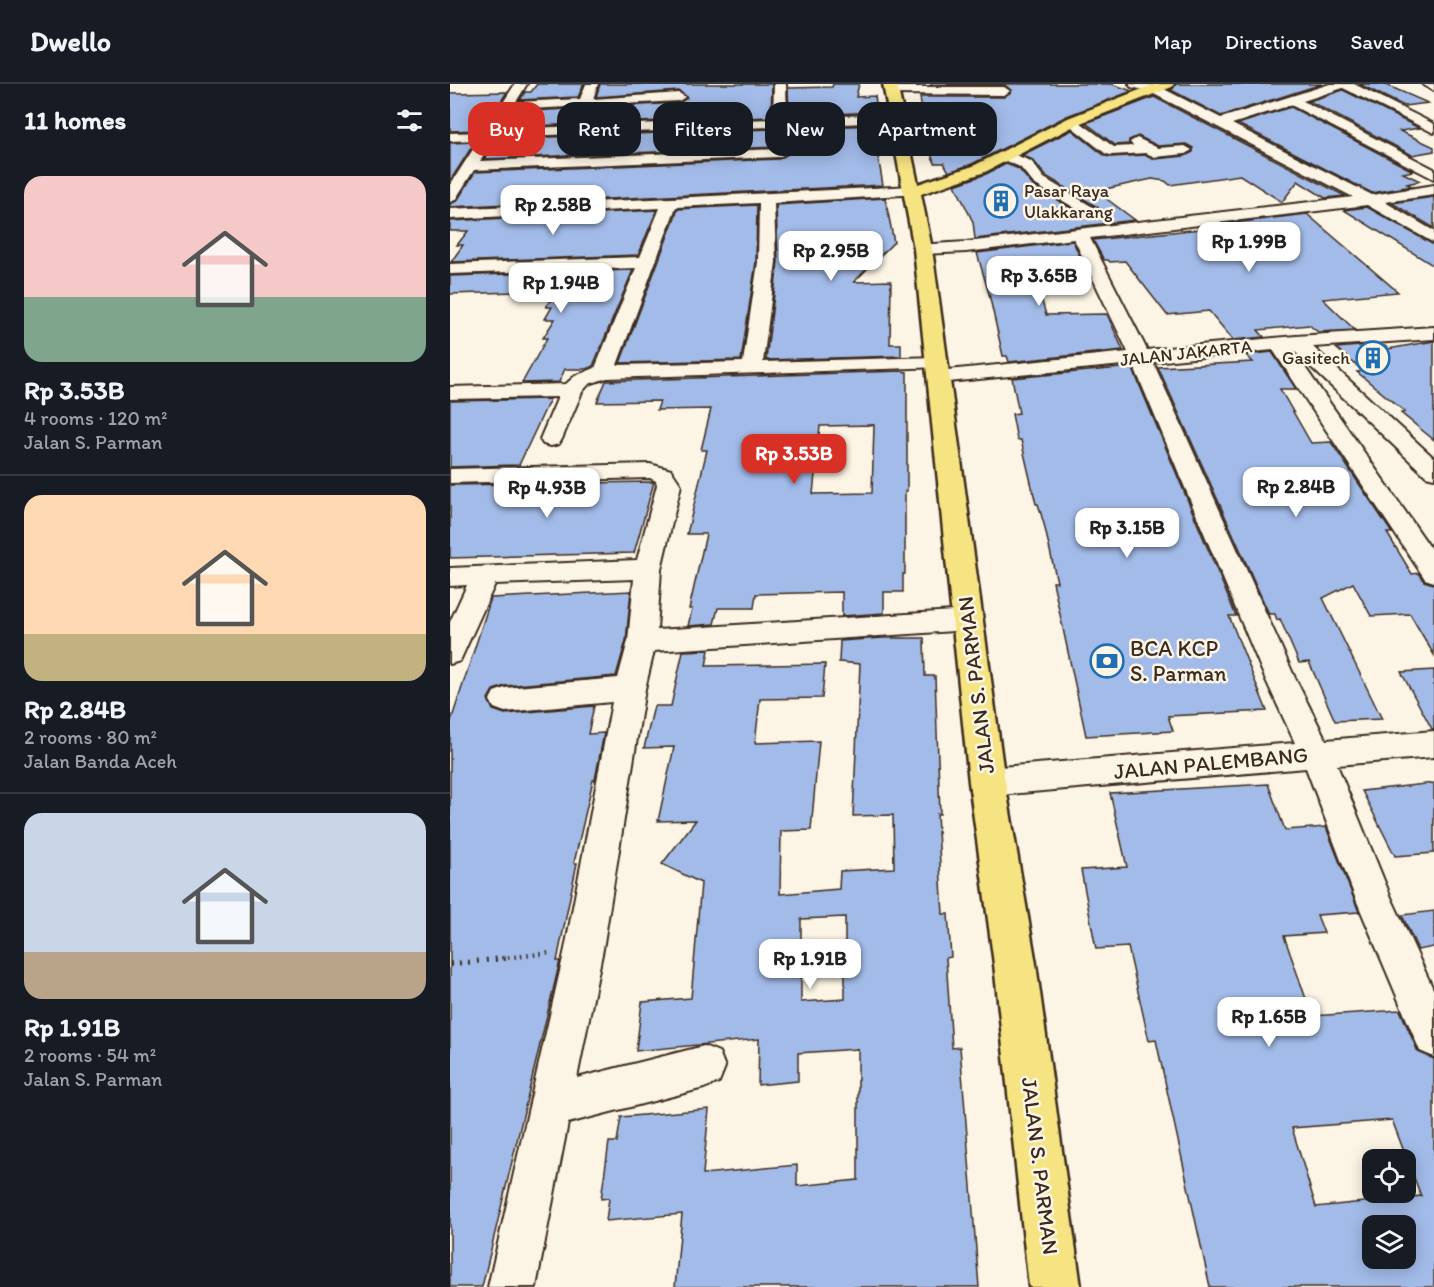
<!DOCTYPE html>
<meta charset="utf-8">
<style>
body{margin:0;font-family:Itim,sans-serif;background:#242831;color:#f1f3f6;height:100vh;display:flex;flex-direction:column;font-size:22px;white-space:nowrap}
*{box-sizing:border-box;margin:0}
p{font-size:20px;color:#9ea1a6}
.icon{flex:none;width:33px;height:33px;fill:none;stroke:currentColor;stroke-width:2;stroke-linecap:round;stroke-linejoin:round}
.map{position:relative;flex:1;overflow:hidden}
.drawer{display:flex;flex-direction:column;background:#171b24;width:450px}
.drawer>*{flex:none}
.banner{position:absolute;left:18px;top:18px;width:570px;height:54px;display:flex;gap:12px}
.fabs{position:absolute;left:912px;top:1065px;display:grid;gap:12px}
.fabs a{display:grid;place-items:center;width:54px;height:54px;border-radius:12px;background:#171b24;box-shadow:0 3px 15px #0003;font-size:30px}
.price{position:absolute;translate:-50% -51px;padding:0 14px;border-radius:12px;background:#fff;color:#222;font-size:20px;line-height:39px;filter:drop-shadow(0 2px 3px #0008)}
.price::after{content:'';position:absolute;left:50%;top:36px;width:18px;height:14px;margin-left:-9px;background:inherit;clip-path:polygon(0 0,100% 0,50% 100%)}
.price.active{background:#d93025;color:#fff}
ul{padding:0;list-style:none}
li{display:grid;align-content:center;gap:12px;height:318px;padding:0 24px}
li+li{border-top:2px solid #363941}
li span{display:grid;place-items:center;height:186px;border-radius:18px;color:#555}
li>.icon{margin-inline-start:auto}
span .icon{width:108px;height:108px;fill:#fffc;stroke-width:1}
li b{font-size:26px}
h2{display:flex;justify-content:space-between;align-items:center;height:72px;padding:0 24px;font-size:26px}
.pill{padding:0 21px;border-radius:18px;background:#171b24;box-shadow:0 3px 15px #0003;font-size:21px;line-height:54px}
.pill.active{background:#d93025;color:#fff}
header{display:flex;align-items:center;gap:36px;box-sizing:border-box;height:84px;padding:0 30px;background:#171b24;border-bottom:2px solid #363941}
header strong{font-size:28px}
nav{display:flex;gap:33px;margin-inline-start:auto;font-size:21px}
main{display:flex;flex:1;min-height:0}
.map>svg:first-child{display:block}
.building{fill:#a2bbe8;stroke:#3b2a1e;stroke-width:1.5;fill-rule:evenodd}
.lines{fill:none;stroke-linecap:round;stroke-linejoin:round}
.minor-casing{stroke:#3b2a1e;stroke-width:4}
.major-casing{stroke:#3b2a1e;stroke-width:5}
.path-far1{stroke:#3b2a1e;stroke-width:4.5;stroke-dasharray:1.5 5;stroke-linecap:butt}
.path{stroke:#3b2a1e;stroke-width:5;stroke-dasharray:2 7;stroke-linecap:butt}
.minor{fill:#fcf5e5;fill-rule:evenodd}
.major{fill:#f6e381;fill-rule:evenodd}
.labels{text-anchor:middle;dominant-baseline:central;stroke-width:5;stroke-linejoin:round;paint-order:stroke}
.far-poi-label{font-size:18px;fill:#3b2a1e;stroke:#fcf5e5;text-anchor:start}
.far-street-label{font-size:18px;fill:#3b2a1e;stroke:#fcf5e5}
.poi-label{font-size:22px;fill:#3b2a1e;stroke:#fcf5e5;text-anchor:start}
.street-label{font-size:22px;fill:#3b2a1e;stroke:#fcf5e5}
</style>
<header>
<strong>Dwello</strong>
<nav><a>Map</a><a>Directions</a><a>Saved</a></nav>
</header>
<main>
<section class="drawer">
<h2>11 homes<svg class="icon" aria-label="filters" viewBox="0 0 24 24"><path d="M4 7h16M4 17h16"/><circle cx="9" cy="7" r="2"/><circle cx="15" cy="17" r="2"/></svg></h2>
<ul>
<li><span style="background:linear-gradient(#f6c9c9 65%,#7fa58c 0)"><svg class="icon" aria-label="home" viewBox="0 0 24 24"><path d="M3 11l9-7 9 7M6 9v11h12V9"/></svg></span><div><b>Rp 3.53B</b><p>4 rooms · 120 m²</p><p>Jalan S. Parman</p></div></li>
<li><span style="background:linear-gradient(#ffd9b3 75%,#c2b280 0)"><svg class="icon" aria-label="home" viewBox="0 0 24 24"><path d="M3 11l9-7 9 7M6 9v11h12V9"/></svg></span><div><b>Rp 2.84B</b><p>2 rooms · 80 m²</p><p>Jalan Banda Aceh</p></div></li>
<li><span style="background:linear-gradient(#c9d6e8 75%,#b9a48a 0)"><svg class="icon" aria-label="home" viewBox="0 0 24 24"><path d="M3 11l9-7 9 7M6 9v11h12V9"/></svg></span><div><b>Rp 1.91B</b><p>2 rooms · 54 m²</p><p>Jalan S. Parman</p></div></li>
</ul>
</section>
<div class="map">
<svg width="984" height="1203" viewBox="0 0 984 1203">
<rect width="100%" height="100%" fill="#fcf5e5"/>
<filter id="ink" filterUnits="userSpaceOnUse"><feTurbulence type="fractalNoise" baseFrequency=".0167" numOctaves="2"/><feDisplacementMap in="SourceGraphic" scale="12" xChannelSelector="R" yChannelSelector="G"/><feConvolveMatrix kernelMatrix="1 2 1 2 8 2 1 2 1" color-interpolation-filters="sRGB"/></filter>
<g filter="url(#ink)">
<g class="building">
<polygon points="87,0 134,0 128,13 70,16 75,8 81,8"/>
<polygon points="150,0 322,0 321,33 54,43 62,28 229,19 237,14 229,7 146,13"/>
<polygon points="383,0 409,0 406,13 425,12 427,28 339,32 338,4 382,3"/>
<polygon points="480,0 662,0 682,7 617,32 522,80 499,88 494,79 485,79 476,59 470,13 554,13 562,6 554,1"/>
<polygon points="726,0 872,0 771,32 721,6"/>
<polygon points="909,0 934,0 978,19 954,22"/>
<polygon points="893,6 969,44 950,47 984,63 984,67 962,71 859,17"/>
<polygon points="57,8 33,46 0,47 0,9"/>
<polygon points="704,13 895,112 875,114 848,97 832,118 790,91 720,101 715,97 702,95 646,107 685,136 525,155 523,138 505,101 536,90 556,80 569,85 583,102 636,133 651,132 652,126 596,92 583,76 572,71 622,46 655,72 661,73 696,71 705,75 735,72 743,68 743,64 736,60 708,62 688,52 679,56 679,60 665,61 636,39"/>
<polygon points="841,23 963,87 953,89 970,97 957,100 962,102 922,109 788,40"/>
<polygon points="430,41 431,49 424,49 433,101 0,123 0,120 7,117 25,88 329,75 338,70 330,63 339,57 339,44"/>
<polygon points="321,45 321,57 329,63 34,75 47,55"/>
<polygon points="25,58 0,97 0,59"/>
<polygon points="984,113 984,144 942,119"/>
<polygon points="435,114 444,158 404,198 441,197 440,260 451,260 451,272 316,276 328,178 326,121"/>
<polygon points="307,121 306,178 291,276 170,279 228,125"/>
<polygon points="917,123 984,161 984,182 894,126"/>
<polygon points="207,126 188,171 1,178 13,161 7,161 18,147 0,147 0,137"/>
<polygon points="857,130 948,208 873,215 905,246 868,248 859,241 808,246 814,253 783,256 759,227 717,231 675,177 660,178 658,176 654,176 643,156 752,145 750,143"/>
<polygon points="623,157 632,178 595,181 598,190 584,190 596,231 657,230 673,266 559,278 557,272 553,272 539,210 527,169"/>
<polygon points="183,186 143,282 136,285 115,285 109,298 72,299 97,254 93,254 105,235 95,235 102,223 96,223 106,207 0,210 0,192"/>
<polygon points="984,257 984,356 951,329 955,328 907,288 913,287 886,264 921,261 924,264 935,262 938,265"/>
<polygon points="822,268 846,305 830,305 861,359 881,358 942,449 937,449 962,490 969,489 974,497 984,500 984,571 960,530 921,532 903,499 873,514 932,635 885,637 859,578 849,579 830,535 827,536 825,530 819,530 708,283 803,278 796,271"/>
<polygon points="682,283 786,532 779,532 817,627 718,632 723,647 636,652 603,498 607,498 594,440 588,420 586,420 571,356 567,356 562,330 569,329 562,294"/>
<path d="M451,287L457,288V407H455V490H453V508H434V529L392,532V508L306,510L304,524H268L264,540L238,542L242,525H239L256,450H237L257,366H251L261,325L207,326L210,317L147,318L156,297ZM424,341L422,409L363,410L370,342Z"/>
<polygon points="100,315 69,381 0,383 0,317"/>
<polygon points="204,398 184,469 0,474 0,401"/>
<polygon points="181,507 176,557 166,592 55,602 43,606 38,615 43,626 55,630 144,622 138,650 154,649 145,696 143,696 124,779 127,779 107,877 110,877 32,1203 0,1203 0,640 41,514"/>
<path d="M433,554H474L475,592H485L490,730H487L493,830H498L501,873L496,874L502,964L510,963L529,1203H225L232,1130L156,1137L159,1114L151,1115L159,1058H167L171,1033L259,1025L253,1090L347,1081V1102L408,1096V965L348,969V997L308,1001L309,955L186,967L192,918L241,914L251,799L212,780L246,736L208,737L224,663L194,664L204,622H221L233,567L259,566L256,582L375,580L372,614L310,615L305,659L369,657L361,746L331,747L330,810L389,805L390,787L444,784L443,731L403,732L410,580L389,578L390,557ZM395,833V915L351,918V835Z"/>
<polygon points="984,586 984,645 982,645 951,588"/>
<polygon points="984,699 984,769 945,772 912,707"/>
<path d="M818,700L835,746L876,743L909,828L867,831L874,849L834,852L862,932L950,926L968,968L984,975V1203H760L706,956L699,957L678,863L646,865L631,786L677,783L660,709ZM942,1036L971,1112L866,1123L842,1044ZM922,1142H956V1174H922Z"/>
<polygon points="984,827 984,863 968,866 952,831"/>
</g>
<g class="lines">
<defs>
<g id="minor">
<polygon points="65,0 77,0 66,18 130,15 136,0 148,0 143,15 229,9 235,13 229,17 61,26 50,45 323,35 324,0 336,0 337,34 447,30 454,34 447,38 337,42 337,57 330,61 323,57 323,43 46,53 30,77 329,65 336,69 329,73 24,86 5,116 0,118 0,101 29,56 0,57 0,49 34,48"/>
<polygon points="679,0 706,1 771,34 880,0 904,0 984,40 984,49 893,4 853,17 984,85 984,95 841,21 782,40 922,111 984,101 984,111 935,118 984,147 984,159 917,121 640,154 697,266 846,252 984,243 984,255 863,263 984,374 984,394 976,392 843,266 984,469 984,498 975,495 823,266 703,278 845,594 876,656 984,647 984,673 887,681 940,811 984,907 984,973 970,967 905,813 856,684 537,712 525,708 521,698 525,688 537,684 845,659 815,594 683,280 488,299 481,297 478,293 481,289 488,287 678,268 624,155 516,168 473,170 467,169 464,165 467,161 516,158 903,113 698,7 681,3"/>
<polygon points="972,0 984,0 984,7"/>
<polygon points="442,3 554,3 560,7 554,11 438,10 436,7 438,4"/>
<polygon points="623,33 664,63 683,62 680,58 687,54 708,64 735,62 742,66 735,70 705,73 696,69 661,71 656,70 618,40 616,37"/>
<polygon points="554,67 581,77 594,94 651,128 649,131 637,131 584,100 570,83 549,74 547,71"/>
<path d="M463,102L468,104L471,107L468,110L324,119L326,178L313,278L486,273L493,275L496,279L493,283L157,294L139,300L132,308L112,355L109,360L101,362L93,360L90,355L108,313L0,315V303L116,300L125,292L145,284L186,184L0,190V180L190,173L210,124L0,135V125ZM309,119L308,178L293,278L167,281L226,123Z"/>
<polygon points="200,380 221,386 231,401 211,485 207,546 519,526 529,529 533,536 529,543 519,546 204,567 195,605 153,865 127,994 254,962 269,968 275,983 269,998 254,1004 118,1039 86,1203 38,1203 115,865 162,618 55,628 44,624 40,616 44,608 55,604 168,594 178,557 184,495 45,500 10,577 0,580 0,538 17,501 0,502 0,484 187,476 207,401 206,397 200,394 0,399 0,385"/>
</g>
<polygon id="major" points="433,0 447,0 468,100 523,82 618,34 705,0 724,0 722,3 628,40 535,88 471,110 482,165 555,698 586,880 631,1203 579,1203 544,880 519,698 464,165"/>
</defs>
<use href="#minor" class="minor-casing"/>
<use href="#major" class="major-casing"/>
<polyline class="path-far1" points="45,875 100,869"/>
<polyline class="path" points="0,880 59,874"/>
<use href="#minor" class="minor"/>
<use href="#major" class="major"/>
</g>
</g>
<defs>
<symbol id="building-ring" viewBox="-11 -11 22 22"><circle r="9.5" fill="#fcf5e5" stroke="#1f6fb2" stroke-width="1.5"/><path d="M-4-6H4V6H1V3H-1V6H-4ZM-2.5-4.3h1.7v1.8h-1.7ZM.8-4.3h1.7v1.8H.8ZM-2.5-1h1.7V.8h-1.7ZM.8-1h1.7V.8H.8Z" fill="#1f6fb2"/></symbol>
<symbol id="bank-ring" viewBox="-11 -11 22 22"><circle r="9.5" fill="#fcf5e5" stroke="#1f6fb2" stroke-width="1.5"/><path d="M-6-4H6V4H-6ZM0-2.3a2.3 2.3 0 1 0 0 4.6a2.3 2.3 0 1 0 0-4.6Z" fill="#1f6fb2"/></symbol>
</defs>
<g fill-rule="evenodd">
<use href="#building-ring" x="532" y="98" width="38" height="38"/>
<use href="#building-ring" x="904" y="255" width="38" height="38"/>
<use href="#bank-ring" x="638" y="558" width="38" height="38"/>
</g>
<g class="labels">
<g class="far-poi-label">
<text x="574" y="107">Pasar Raya<tspan x="574" dy="21">Ulakkarang</tspan></text>
<text x="900" y="274" text-anchor="end">Gasitech</text>
</g>
<g class="far-street-label">
<text transform="translate(736 269) rotate(-6)">JALAN JAKARTA</text>
</g>
<g class="poi-label">
<text x="680" y="564">BCA KCP<tspan x="680" dy="25">S. Parman</tspan></text>
</g>
<g class="street-label">
<text transform="translate(526 601) rotate(-97)">JALAN S. PARMAN</text>
<text transform="translate(761 679) rotate(-5)">JALAN PALEMBANG</text>
<text transform="translate(590 1082) rotate(83)">JALAN S. PARMAN</text>
</g>
</g>
</svg>
<div class="fabs">
<a><svg class="icon" aria-label="locate" viewBox="0 0 24 24"><circle cx="12" cy="12" r="6"/><path d="M12 2v4M12 18v4M2 12h4M18 12h4"/></svg></a>
<a><svg class="icon" aria-label="layers" viewBox="0 0 24 24"><path d="M12 4l9 5-9 5-9-5zM3 14l9 5 9-5"/></svg></a>
</div>
<b class="price" style="left:103px;top:152px">Rp 2.58B</b>
<b class="price" style="left:799px;top:189px">Rp 1.99B</b>
<b class="price" style="left:381px;top:198px">Rp 2.95B</b>
<b class="price" style="left:589px;top:223px">Rp 3.65B</b>
<b class="price" style="left:111px;top:230px">Rp 1.94B</b>
<b class="price active" style="left:344px;top:401px">Rp 3.53B</b>
<b class="price" style="left:846px;top:434px">Rp 2.84B</b>
<b class="price" style="left:97px;top:435px">Rp 4.93B</b>
<b class="price" style="left:677px;top:475px">Rp 3.15B</b>
<b class="price" style="left:360px;top:906px">Rp 1.91B</b>
<b class="price" style="left:819px;top:964px">Rp 1.65B</b>
<div class="banner">
<a class="pill active">Buy</a>
<a class="pill">Rent</a>
<a class="pill">Filters</a>
<a class="pill">New</a>
<a class="pill">Apartment</a>
</div>
</div>
</main>
